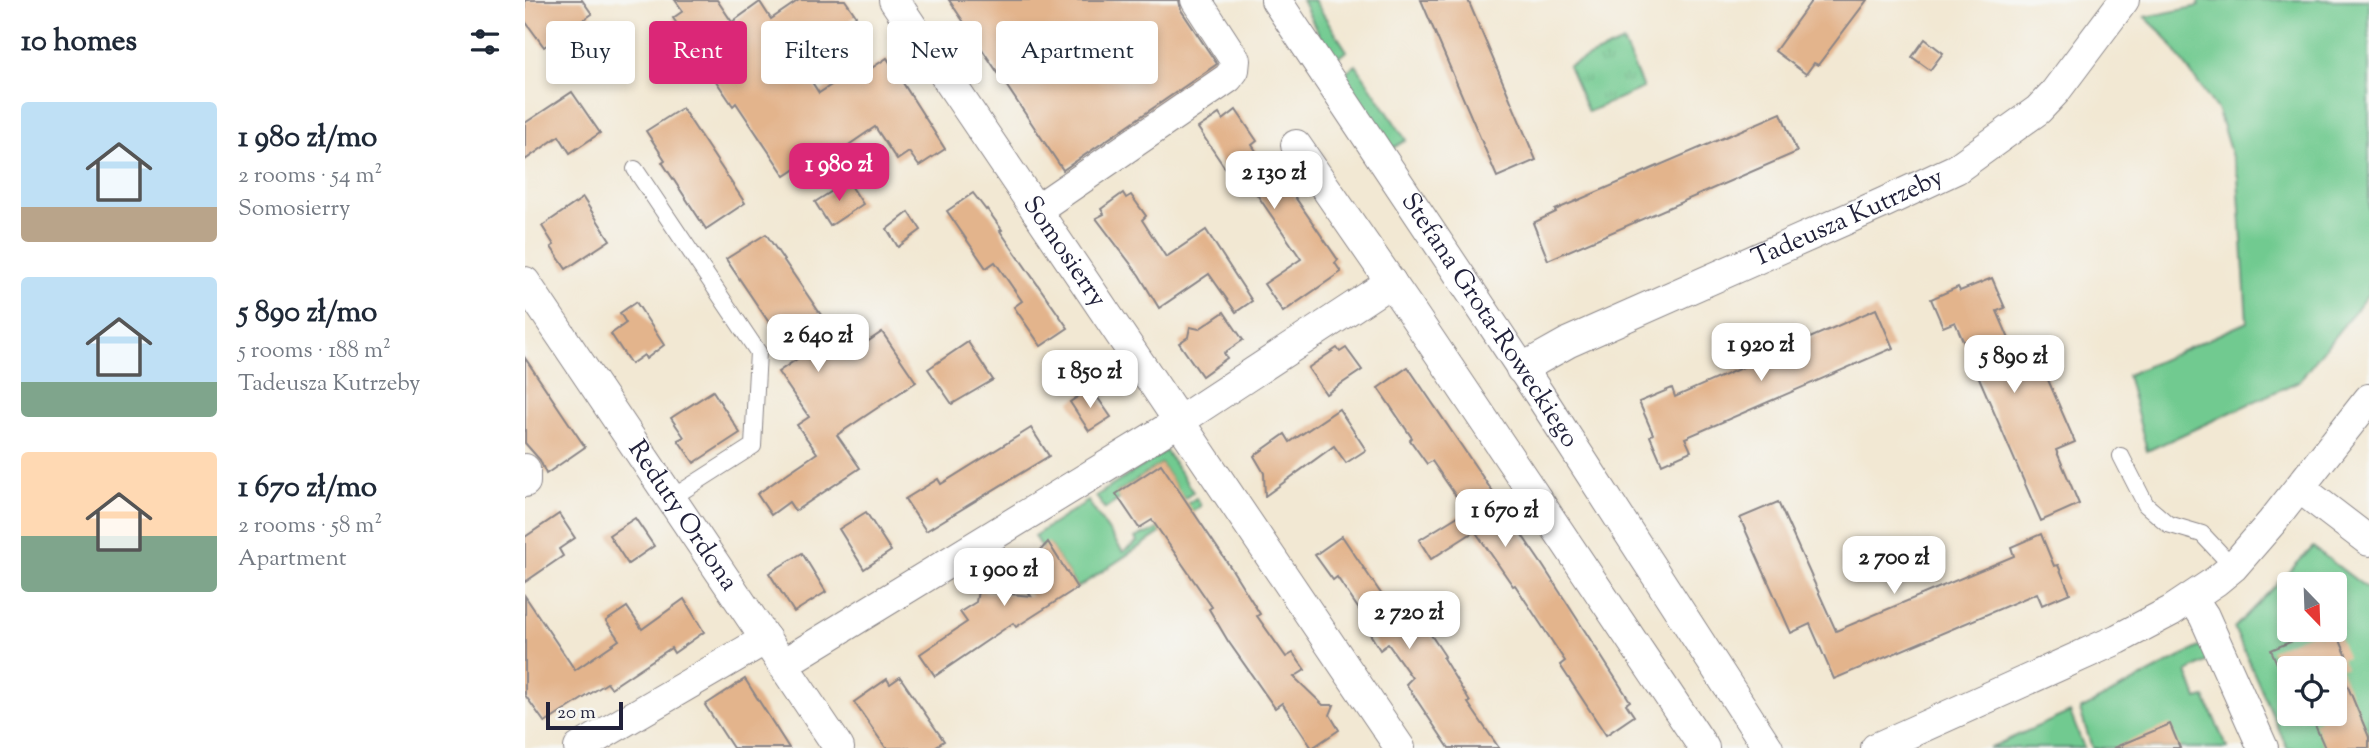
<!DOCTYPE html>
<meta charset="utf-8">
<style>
body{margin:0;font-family:"Sorts Mill Goudy",serif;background:#f6f6f7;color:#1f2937;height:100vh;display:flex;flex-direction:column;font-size:26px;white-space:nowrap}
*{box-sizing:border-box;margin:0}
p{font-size:23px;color:#747a83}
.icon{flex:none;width:38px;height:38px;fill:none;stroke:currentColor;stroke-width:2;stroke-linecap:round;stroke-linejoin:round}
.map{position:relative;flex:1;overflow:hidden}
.drawer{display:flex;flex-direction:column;background:#fff;width:525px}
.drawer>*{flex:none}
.hud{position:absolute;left:21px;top:21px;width:665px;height:63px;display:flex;gap:14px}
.needle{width:46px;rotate:157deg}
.tools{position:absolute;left:1752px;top:572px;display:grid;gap:14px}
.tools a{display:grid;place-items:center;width:70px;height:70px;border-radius:7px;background:#fff;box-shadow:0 4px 10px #0003;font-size:35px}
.scale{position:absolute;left:21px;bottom:18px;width:77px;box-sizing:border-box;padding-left:7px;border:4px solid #22223b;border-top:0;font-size:19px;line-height:24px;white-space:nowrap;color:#22223b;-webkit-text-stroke:5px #f6f6f2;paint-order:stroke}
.price{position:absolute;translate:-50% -60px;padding:0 16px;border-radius:14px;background:#fff;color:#222;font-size:23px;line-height:46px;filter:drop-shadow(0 2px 4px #0008)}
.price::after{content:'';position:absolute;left:50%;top:42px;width:21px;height:16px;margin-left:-10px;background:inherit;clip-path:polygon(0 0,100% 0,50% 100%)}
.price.current{background:#db2777;color:#fff}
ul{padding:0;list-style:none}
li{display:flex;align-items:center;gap:21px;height:175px;padding:0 21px}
li span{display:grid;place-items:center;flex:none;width:196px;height:140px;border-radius:7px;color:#555}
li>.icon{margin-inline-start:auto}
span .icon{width:84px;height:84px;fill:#fffc;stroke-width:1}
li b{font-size:30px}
h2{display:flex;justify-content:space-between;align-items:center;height:84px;padding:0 21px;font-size:30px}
.pill{padding:0 24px;border-radius:7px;background:#fff;box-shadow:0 4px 10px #0003;font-size:24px;line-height:63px}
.pill.current{background:#db2777;color:#fff}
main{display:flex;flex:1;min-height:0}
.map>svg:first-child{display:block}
.grass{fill:#71ca90;stroke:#4a7666;stroke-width:2;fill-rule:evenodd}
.park{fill:url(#park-tufts);stroke:#4a7666;stroke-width:2}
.building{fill:#e3b48c}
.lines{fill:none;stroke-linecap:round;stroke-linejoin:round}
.lane-casing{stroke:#8a8587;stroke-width:18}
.street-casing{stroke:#8a8587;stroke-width:32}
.lane{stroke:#fff;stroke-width:16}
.street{stroke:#fff;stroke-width:30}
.labels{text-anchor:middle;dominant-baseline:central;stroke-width:7;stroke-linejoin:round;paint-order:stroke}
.street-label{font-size:26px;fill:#22223b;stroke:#f6f6f2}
</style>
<main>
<section class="drawer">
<h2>10 homes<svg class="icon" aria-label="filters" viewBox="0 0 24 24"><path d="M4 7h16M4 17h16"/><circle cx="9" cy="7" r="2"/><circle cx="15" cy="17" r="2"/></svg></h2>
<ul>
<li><span style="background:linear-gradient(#bfe0f5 75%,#b9a48a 0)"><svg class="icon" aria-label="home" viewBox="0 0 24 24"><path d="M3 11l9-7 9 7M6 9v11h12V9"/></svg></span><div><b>1 980 zł/mo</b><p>2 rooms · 54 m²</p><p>Somosierry</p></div></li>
<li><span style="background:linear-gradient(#bfe0f5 75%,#7fa58c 0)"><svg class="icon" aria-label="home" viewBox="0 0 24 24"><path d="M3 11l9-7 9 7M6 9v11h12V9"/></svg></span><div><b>5 890 zł/mo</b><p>5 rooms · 188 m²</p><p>Tadeusza Kutrzeby</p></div></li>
<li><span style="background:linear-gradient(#ffd9b3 60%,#7fa58c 0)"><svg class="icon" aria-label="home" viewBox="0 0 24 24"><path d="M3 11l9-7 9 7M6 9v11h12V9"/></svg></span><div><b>1 670 zł/mo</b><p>2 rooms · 58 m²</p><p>Apartment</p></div></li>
</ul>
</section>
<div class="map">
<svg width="1844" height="748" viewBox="0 0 1844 748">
<defs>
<pattern id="park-tufts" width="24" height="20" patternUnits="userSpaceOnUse" patternTransform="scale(1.75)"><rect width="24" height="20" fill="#71ca90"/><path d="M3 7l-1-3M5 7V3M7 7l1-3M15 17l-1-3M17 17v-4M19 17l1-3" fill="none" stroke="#62ad7d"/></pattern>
</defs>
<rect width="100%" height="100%" fill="#f6f6f2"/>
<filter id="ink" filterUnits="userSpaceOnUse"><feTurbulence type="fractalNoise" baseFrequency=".0143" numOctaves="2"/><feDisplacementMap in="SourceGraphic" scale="14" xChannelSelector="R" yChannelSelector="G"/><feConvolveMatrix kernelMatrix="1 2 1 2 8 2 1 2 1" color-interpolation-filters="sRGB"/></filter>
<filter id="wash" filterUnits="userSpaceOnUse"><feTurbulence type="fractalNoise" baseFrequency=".00686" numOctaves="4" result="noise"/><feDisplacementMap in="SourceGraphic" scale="28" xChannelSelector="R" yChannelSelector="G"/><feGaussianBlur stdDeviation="1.57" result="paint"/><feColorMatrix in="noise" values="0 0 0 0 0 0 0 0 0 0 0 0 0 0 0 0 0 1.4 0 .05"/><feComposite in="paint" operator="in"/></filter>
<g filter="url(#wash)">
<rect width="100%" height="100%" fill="#f2e8d3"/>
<g class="grass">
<polygon points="777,0 789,0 822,51 807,61"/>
<polygon points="1675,0 1844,0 1844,293 1774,381 1622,451 1602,375 1722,322 1713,177 1693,111 1638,34 1620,17 1674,6"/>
<polygon points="831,65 881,140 865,150 816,75"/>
<polygon points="641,451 668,492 659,499 636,464 592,493 595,499 580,509 571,496"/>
<polygon points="671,498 676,506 552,588 524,544 517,549 509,536 563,501 598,552 612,542 610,538 618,534 626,533 644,521 656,508"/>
<path d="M1788,547L1844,590V748H1762L1709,628ZM1764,584H1810V630H1764ZM1764,668H1810V714H1764Z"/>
<polygon points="1678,645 1687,659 1662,672 1672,699 1680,697 1702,748 1567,748 1555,710"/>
<polygon points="1545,712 1559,748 1464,748"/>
</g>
<polygon class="park" points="1098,42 1118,88 1063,112 1043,66"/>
<g id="blocks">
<g class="building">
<polygon points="0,0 57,0 67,14 19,47 0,21"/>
<polygon points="150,0 192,0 207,22 235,2 246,19 274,0 320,0 331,16 272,59 294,93 338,64 342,71 362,58 420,149 394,166 384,152 372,160 350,127 293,166 287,158 260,176 211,103 208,106 148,18 158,11"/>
<polygon points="424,0 654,0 656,10 692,64 538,170"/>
<polygon points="896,0 943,0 1011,160 972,177"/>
<polygon points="1287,0 1342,0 1293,65 1289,63 1281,74 1250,51"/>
<polygon points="1400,39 1418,53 1405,70 1387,57"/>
<polygon points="47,92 75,133 45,153 34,136 0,160 0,123"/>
<polygon points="157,108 220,203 181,229 137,162 140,160 121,131"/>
<polygon points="711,110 732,141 727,145 756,188 761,184 813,260 810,263 816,272 758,312 739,284 776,259 718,174 708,180 673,128 694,114 698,120"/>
<polygon points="1256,113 1272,152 1023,260 1008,223 1031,212 1030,210"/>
<polygon points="323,181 338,204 305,226 290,202"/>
<polygon points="448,193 461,210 462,209 477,230 475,231 543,328 516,346 489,307 497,301 470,262 461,268 422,211"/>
<polygon points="598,193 601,198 606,195 621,216 617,220 641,257 681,230 727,301 711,312 684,274 634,308 614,275 571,218 579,214 576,209"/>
<polygon points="58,198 85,240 41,269 26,247 29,245 17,226"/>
<polygon points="384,212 396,230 373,247 362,229"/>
<polygon points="241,234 309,334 322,325 336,346 357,332 391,382 312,435 335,468 270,511 264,502 246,515 232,494 292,453 272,425 284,417 253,372 272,359 248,322 245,324 201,259"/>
<polygon points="1467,278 1480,308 1472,311 1493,360 1511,352 1550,442 1531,450 1554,504 1516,521 1430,322 1418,327 1406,299 1433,287 1435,291"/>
<polygon points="111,302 139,345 121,359 119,355 106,364 86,334 101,323 95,313"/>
<polygon points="1351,309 1368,348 1160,438 1166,451 1137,464 1125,436 1128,434 1114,402 1147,388 1150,397"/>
<polygon points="699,312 718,340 699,353 702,358 677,376 654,343 663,337 665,327 674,329"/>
<polygon points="443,342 468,380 427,404 403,369"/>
<polygon points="812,348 815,352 821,348 837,370 801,394 783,368"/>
<polygon points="0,358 60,447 21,474 15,460 0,443"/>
<polygon points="883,367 1018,566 1105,701 1101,704 1109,716 1081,735 1035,665 1040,661 990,585 988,586 950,531 906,559 894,540 941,511 907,461 902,464 885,440 887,438 853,388"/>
<polygon points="566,388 586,417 564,431 545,402"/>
<polygon points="188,391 215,433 169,463 153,440 159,437 146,418"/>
<polygon points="814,409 841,450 821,463 809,446 740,496 739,473 729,456 760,434 765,442"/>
<polygon points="506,428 524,456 401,531 380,499 413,479 416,484"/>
<polygon points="636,464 708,571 735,614 732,616 761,657 768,653 780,670 769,677 798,705 809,705 805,715 814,730 787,748 757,703 750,708 703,641 684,609 687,607 627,520 614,528 591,494"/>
<polygon points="1253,502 1311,631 1489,556 1486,547 1516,534 1529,566 1533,565 1545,593 1517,605 1512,593 1309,679 1285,624 1266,633 1215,518"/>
<polygon points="341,512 366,551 339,569 314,529"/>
<polygon points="34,514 50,538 34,549 38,556 0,582 0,537"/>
<polygon points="110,518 129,546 103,564 84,535"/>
<polygon points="817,536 861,601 871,595 888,621 894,617 920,656 918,658 945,702 943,703 974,748 924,748 881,684 887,678 863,644 855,650 845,634 836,629 835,611 812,577 808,580 790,555"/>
<polygon points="523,542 552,588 491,627 488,623 410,676 395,654 442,622 435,612 451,602 453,591 506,596 485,563 502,553 514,552"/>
<polygon points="277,553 301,592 269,612 244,573"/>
<polygon points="0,596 50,670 94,640 81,621 102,607 117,629 159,599 179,632 149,653 146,648 86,688 82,683 20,723 0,695"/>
<polygon points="1810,628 1822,657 1817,659 1821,668 1815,668 1844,737 1844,748 1800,748 1789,723 1795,720 1792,714 1810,714 1810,668 1754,668 1746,650 1791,631 1793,636"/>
<polygon points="375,677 419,741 408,748 361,748 329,702 362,679 365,684"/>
<polygon points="220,679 264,748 208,748 180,705"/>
<polygon points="1645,724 1655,748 1588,748"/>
</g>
</g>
</g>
<g filter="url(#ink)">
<use href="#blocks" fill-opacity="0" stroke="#8a8587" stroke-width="2"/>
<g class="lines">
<defs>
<g id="lane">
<polyline points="110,169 233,352 228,446 145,499"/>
<polyline points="1596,456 1621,505 1643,524 1677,534 1708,567"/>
</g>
<g id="street">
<path id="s1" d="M369,0L875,748"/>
<path id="s2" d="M751,0L1018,400L1243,748"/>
<polyline points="771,145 883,307 1179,748"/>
<polyline points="511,210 703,78 709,70 710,60 671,0"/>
<path id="s3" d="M0,282L314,748"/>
<path id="s4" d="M996,369L1044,342L1358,203L1431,169L1513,110L1530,92L1599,0"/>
<polyline points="0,469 0,482"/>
<polyline points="1776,489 1844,541"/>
<polyline points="1667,598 1679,616 1738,748"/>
<polyline points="258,664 653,422 866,282"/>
<polyline points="54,748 241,639"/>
<polyline points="1351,748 1593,639 1646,611 1691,581 1708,567 1747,522 1844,399"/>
</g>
</defs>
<use href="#lane" class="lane-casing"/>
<use href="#street" class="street-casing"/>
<use href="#lane" class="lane"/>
<use href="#street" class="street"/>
</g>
</g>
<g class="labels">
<g class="street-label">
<text stroke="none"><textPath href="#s4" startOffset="360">Tadeusza Kutrzeby</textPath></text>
<text stroke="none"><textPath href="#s1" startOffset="304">Somosierry</textPath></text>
<text stroke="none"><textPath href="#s2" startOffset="385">Stefana Grota-Roweckiego</textPath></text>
<text stroke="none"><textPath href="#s3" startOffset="282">Reduty Ordona</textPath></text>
</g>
</g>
</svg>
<div class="tools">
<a><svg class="needle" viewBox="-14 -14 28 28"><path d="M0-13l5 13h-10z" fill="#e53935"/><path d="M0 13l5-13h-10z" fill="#747a83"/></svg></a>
<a><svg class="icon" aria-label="locate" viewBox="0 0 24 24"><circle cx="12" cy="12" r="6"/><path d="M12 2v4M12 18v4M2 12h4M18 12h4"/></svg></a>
</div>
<div class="scale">20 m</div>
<b class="price current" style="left:314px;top:203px">1 980 zł</b>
<b class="price" style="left:749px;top:211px">2 130 zł</b>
<b class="price" style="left:293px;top:374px">2 640 zł</b>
<b class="price" style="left:1236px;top:383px">1 920 zł</b>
<b class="price" style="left:1489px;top:395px">5 890 zł</b>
<b class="price" style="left:565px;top:410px">1 850 zł</b>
<b class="price" style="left:980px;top:549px">1 670 zł</b>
<b class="price" style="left:1369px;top:596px">2 700 zł</b>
<b class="price" style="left:479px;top:608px">1 900 zł</b>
<b class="price" style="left:884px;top:651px">2 720 zł</b>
<div class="hud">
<a class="pill">Buy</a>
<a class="pill current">Rent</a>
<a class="pill">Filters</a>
<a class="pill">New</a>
<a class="pill">Apartment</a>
</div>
</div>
</main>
